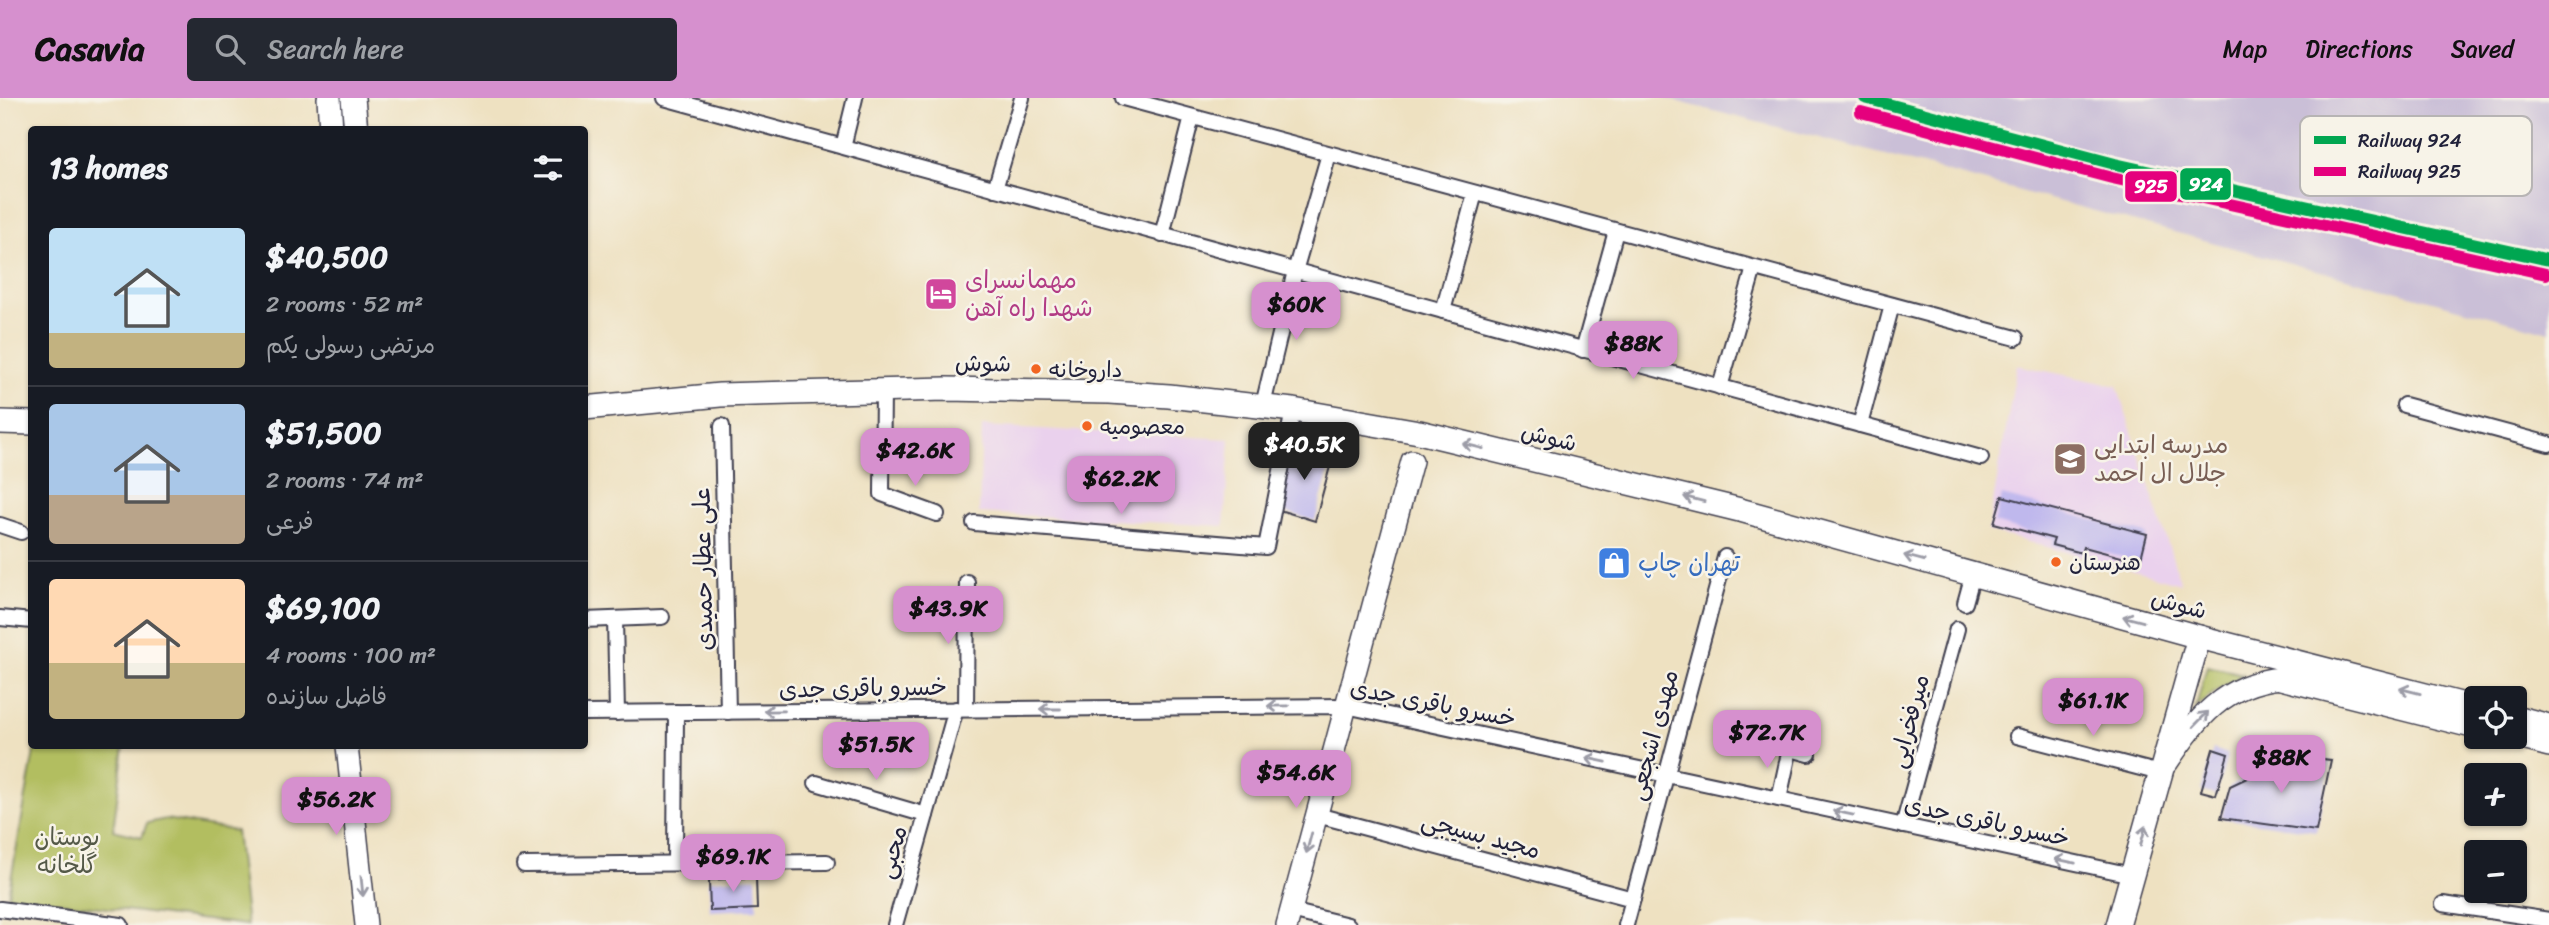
<!DOCTYPE html>
<meta charset="utf-8">
<style>
body{margin:0;font-family:Sriracha,"Playpen Sans Arabic",sans-serif;background:#242831;color:#f1f3f6;height:100vh;display:flex;flex-direction:column;font-size:26px;white-space:nowrap}
*{box-sizing:border-box;margin:0}
p{font-size:23px;color:#9ea1a6}
.icon{flex:none;width:38px;height:38px;fill:none;stroke:currentColor;stroke-width:2;stroke-linecap:round;stroke-linejoin:round}
.map{position:relative;flex:1;overflow:hidden}
.drawer{position:absolute;left:28px;top:28px;width:560px;height:623px;display:flex;flex-direction:column;background:#171b24;border-radius:7px;box-shadow:0 2px 5px #0004}
.drawer>*{flex:none}
.tools{position:absolute;left:2464px;top:588px;display:grid;gap:14px}
.tools a{display:grid;place-items:center;width:63px;height:63px;border-radius:7px;background:#171b24;box-shadow:0 2px 5px #0004;font-size:35px}
.price{position:absolute;translate:-50% -60px;padding:0 16px;border-radius:14px;background:#d690ce;color:#111;font-size:23px;line-height:46px;filter:drop-shadow(0 2px 4px #0008)}
.price::after{content:'';position:absolute;left:50%;top:42px;width:21px;height:16px;margin-left:-10px;background:inherit;clip-path:polygon(0 0,100% 0,50% 100%)}
.price.on{background:#222;color:#fff}
ul{padding:0;list-style:none}
li{display:flex;align-items:center;gap:21px;height:175px;padding:0 21px}
li+li{border-top:2px solid #363941}
li span{display:grid;place-items:center;flex:none;width:196px;height:140px;border-radius:7px;color:#555}
li>.icon{margin-inline-start:auto}
span .icon{width:84px;height:84px;fill:#fffc;stroke-width:1}
li b{font-size:30px}
h2{display:flex;justify-content:space-between;align-items:center;height:84px;padding:0 21px;font-size:30px}
header{display:flex;align-items:center;gap:42px;box-sizing:border-box;height:98px;padding:0 35px;background:#d690ce;color:#111}
header strong{font-size:33px}
nav{display:flex;gap:38px;margin-inline-start:auto;font-size:24px}
.search{width:490px;height:63px;background:#242831;display:flex;align-items:center;gap:18px;box-sizing:border-box;padding:0 24px;border-radius:7px;color:#9ea1a6;font-size:26px}
.map>svg:first-child{display:block}
.built{fill:#ead1ed}
.industrial{fill:#cabfd7}
.green{fill:#b2be60;stroke:#6a704e;stroke-width:2}
.building{fill:#bfb8ed}
.lines{fill:none;stroke-linecap:round;stroke-linejoin:round}
.street-casing{stroke:#413f4f;stroke-width:18}
.secondary-casing{stroke:#413f4f;stroke-width:24}
.primary-casing{stroke:#413f4f;stroke-width:26}
.street{stroke:#fff;stroke-width:14}
.secondary{stroke:#fff;stroke-width:21}
.primary{stroke:#fff;stroke-width:23}
.rail-1-casing{stroke:#f7f3e8;stroke-width:18}
.rail-2-casing{stroke:#f7f3e8;stroke-width:18}
.rail-1{stroke:#00a651;stroke-width:12}
.rail-2{stroke:#e5007d;stroke-width:12}
.oneway{stroke:#9c9ca7}
.bus-dot{fill:#f26522;stroke:#f7f3e8;stroke-width:2.5}
.labels{text-anchor:middle;dominant-baseline:central;stroke-width:5;stroke-linejoin:round;paint-order:stroke}
.bus-label{font-size:22px;fill:#22223b;stroke:#f7f3e8;text-anchor:start}
.hotel-label{font-size:24px;fill:#b23c85;stroke:#f7f3e8;text-anchor:start}
.street-label{font-size:24px;fill:#22223b;stroke:#f7f3e8}
.education-label{font-size:24px;fill:#785e54;stroke:#f7f3e8;text-anchor:start}
.shop-label{font-size:24px;fill:#366cbe;stroke:#f7f3e8;text-anchor:start}
.park-label{font-size:24px;fill:#545948;stroke:#f7f3e8}
.key{fill:#f7f3e8;stroke:#b7b4b4;stroke-width:2}
.key-label{font-size:19px;fill:#22223b}
.line-badge{stroke:#f7f3e8;stroke-width:2.5}
.badge-label{font-size:19px;text-anchor:middle;font-weight:bold;fill:#fff}
</style>
<header>
<strong>Casavia</strong>
<div class="search"><svg class="icon" aria-label="search" viewBox="0 0 24 24"><circle cx="10" cy="10" r="6"/><path d="M15 15l6 6"/></svg>Search here</div>
<nav><a>Map</a><a>Directions</a><a>Saved</a></nav>
</header>
<div class="map">
<svg width="2549" height="827" viewBox="0 0 2549 827">
<rect width="100%" height="100%" fill="#f7f3e8"/>
<filter id="ink" filterUnits="userSpaceOnUse"><feTurbulence type="fractalNoise" baseFrequency=".0143" numOctaves="2"/><feDisplacementMap in="SourceGraphic" scale="14" xChannelSelector="R" yChannelSelector="G"/><feConvolveMatrix kernelMatrix="1 2 1 2 8 2 1 2 1" color-interpolation-filters="sRGB"/></filter>
<filter id="wash" filterUnits="userSpaceOnUse"><feTurbulence type="fractalNoise" baseFrequency=".00686" numOctaves="4" result="noise"/><feDisplacementMap in="SourceGraphic" scale="28" xChannelSelector="R" yChannelSelector="G"/><feGaussianBlur stdDeviation="1.57" result="paint"/><feColorMatrix in="noise" values="0 0 0 0 0 0 0 0 0 0 0 0 0 0 0 0 0 1.4 0 .05"/><feComposite in="paint" operator="in"/></filter>
<g filter="url(#wash)">
<rect width="100%" height="100%" fill="#eee1c1"/>
<g class="built">
<polygon points="2017,267 2117,288 2181,486 1988,433"/>
<polygon points="982,328 1230,341 1224,428 979,415"/>
</g>
<polygon class="industrial" points="1663,0 2549,0 2549,234 1847,47"/>
<g class="green">
<polygon points="2207,568 2243,576 2215,594 2196,609"/>
<polygon points="35,648 124,648 113,732 142,739 147,725 166,721 236,733 247,827 8,798"/>
</g>
<g id="blocks">
<g class="building">
<polygon points="1291,348 1334,354 1315,423 1276,411"/>
<polygon points="2002,398 2147,436 2140,464 2084,449 2082,455 2052,447 2054,441 1994,425"/>
<polygon points="2213,651 2228,656 2216,697 2201,693"/>
<polygon points="2293,658 2331,662 2316,733 2221,720 2230,688"/>
<polygon points="756,779 757,811 710,813 709,782"/>
</g>
</g>
</g>
<g filter="url(#ink)">
<use href="#blocks" fill-opacity="0" stroke="#413f4f" stroke-width="2"/>
<g class="lines">
<defs>
<g id="street">
<polyline points="664,0 1981,360"/>
<polyline points="1123,0 2016,240"/>
<polyline points="843,49 855,0"/>
<polyline points="995,91 1022,0"/>
<polyline points="1162,137 1192,19"/>
<polyline points="1443,213 1475,95"/>
<polyline points="1583,252 1616,133"/>
<polyline points="1720,289 1754,170"/>
<polyline points="883,292 882,396 937,416"/>
<polyline points="1263,307 1295,173 1329,56"/>
<polyline points="2404,307 2549,346"/>
<polyline points="1860,327 1892,207"/>
<polyline points="722,328 728,614"/>
<polyline points="974,425 1266,449 1293,312"/>
<polyline points="0,427 21,434"/>
<polyline points="1965,505 1973,476"/>
<polyline points="0,520 32,523"/>
<polyline points="615,521 617,615"/>
<polyline points="584,522 662,519"/>
<polyline points="966,611 967,484"/>
<polyline points="584,615 1346,608 2132,777"/>
<polyline points="2017,638 2160,675"/>
<polyline points="1773,646 1809,656"/>
<polyline points="816,685 926,717"/>
<polyline points="1779,701 1790,650"/>
<polyline points="1317,717 1633,801"/>
<polyline points="1903,728 1957,531"/>
<polyline points="675,765 676,614"/>
<polyline points="524,767 827,764"/>
<polyline points="2443,806 2549,822"/>
<polyline points="0,811 121,827"/>
<polyline points="1291,813 1348,827"/>
<polyline points="895,827 956,611"/>
<polyline points="1626,827 1725,459"/>
</g>
<g id="secondary">
<polyline points="347,648 366,827"/>
<path d="M2167,665C2196,621 2225,585 2281,580"/>
<polyline points="1287,827 1412,363"/>
</g>
<g id="primary">
<polyline points="329,0 331,32"/>
<polyline points="353,0 356,32"/>
<polyline points="584,310 720,297 946,291 1110,294 1169,298 1293,312 1419,334 1740,412 2199,539 2476,610"/>
<polyline points="0,324 32,325"/>
<polyline points="2281,580 2476,629"/>
<polyline points="2515,619 2549,628"/>
<polyline points="2515,638 2549,647"/>
<polyline points="2118,827 2199,539"/>
</g>
</defs>
<use href="#street" class="street-casing"/>
<use href="#secondary" class="secondary-casing"/>
<use href="#primary" class="primary-casing"/>
<use href="#street" class="street"/>
<use href="#secondary" class="secondary"/>
<use href="#primary" class="primary"/>
<defs>
<polyline id="rail-1" points="1865,0 2115,66 2549,162"/>
<polyline id="rail-2" points="1861,14 2112,80 2546,176"/>
</defs>
<use href="#rail-1" class="rail-1-casing"/>
<use href="#rail-2" class="rail-2-casing"/>
<use href="#rail-1" class="rail-1"/>
<use href="#rail-2" class="rail-2"/>
</g>
<defs><path id="oneway-shaft" d="M-6 0H5M1.5-3L5.5 0L1.5 3" fill="none" stroke-width="1.6" stroke-linecap="round" stroke-linejoin="round" transform="scale(1.75)"/></defs>
<g class="oneway">
<use href="#oneway-shaft" transform="translate(1473 348) rotate(-166)"/>
<use href="#oneway-shaft" transform="translate(1694 401) rotate(-166)"/>
<use href="#oneway-shaft" transform="translate(1914 460) rotate(-165)"/>
<use href="#oneway-shaft" transform="translate(2133 521) rotate(-165)"/>
<use href="#oneway-shaft" transform="translate(2410 593) rotate(-166)"/>
<use href="#oneway-shaft" transform="translate(1278 608) rotate(179)"/>
<use href="#oneway-shaft" transform="translate(1050 611) rotate(180)"/>
<use href="#oneway-shaft" transform="translate(774 613) rotate(179)"/>
<use href="#oneway-shaft" transform="translate(2201 621) rotate(-46)"/>
<use href="#oneway-shaft" transform="translate(1596 662) rotate(-168)"/>
<use href="#oneway-shaft" transform="translate(1843 715) rotate(-168)"/>
<use href="#oneway-shaft" transform="translate(2143 738) rotate(-75)"/>
<use href="#oneway-shaft" transform="translate(1309 745) rotate(105)"/>
<use href="#oneway-shaft" transform="translate(2065 763) rotate(-168)"/>
<use href="#oneway-shaft" transform="translate(362 788) rotate(84)"/>
</g>
</g>
<defs>
<symbol id="hotel-square" viewBox="-11 -11 22 22"><rect x="-9" y="-9" width="18" height="18" rx="4" fill="#d1479c" stroke="#f7f3e8"/><path d="M-6-4.5h1.5V1H6V5H4.5V3h-9V5H-6ZM-4 0a1.8 1.8 0 1 1 3.6 0ZM.5 0V-2.5h3Q6-2.5 6 0Z" fill="#fff"/></symbol>
<symbol id="school-square" viewBox="-11 -11 22 22"><rect x="-9" y="-9" width="18" height="18" rx="4" fill="#8d6e63" stroke="#f7f3e8"/><path d="M0-5L7-2L0 1L-7-2ZM-4 1L0 2.5L4 1V4Q0 6-4 4Z" fill="#fff"/></symbol>
<symbol id="shop-square" viewBox="-11 -11 22 22"><rect x="-9" y="-9" width="18" height="18" rx="4" fill="#3f7fe0" stroke="#f7f3e8"/><path d="M-5-2.5h2.3a2.7 3.5 0 0 1 5.4 0H5L5.5 6h-11ZM-1.5-2.5h3a1.5 2.3 0 0 0-3 0Z" fill="#fff"/></symbol>
</defs>
<g fill-rule="evenodd">
<use href="#hotel-square" x="922" y="177" width="38" height="38"/>
<use href="#school-square" x="2051" y="342" width="38" height="38"/>
<use href="#shop-square" x="1595" y="446" width="38" height="38"/>
</g>
<g class="bus-dot">
<circle cx="1036" cy="271" r="6"/>
<circle cx="1087" cy="328" r="6"/>
<circle cx="2056" cy="464" r="6"/>
</g>
<g class="labels">
<g class="bus-label">
<text x="1049" y="271">داروخانه</text>
<text x="1100" y="328">معصومیه</text>
<text x="2069" y="464">هنرستان</text>
</g>
<g class="hotel-label">
<text x="965" y="182">مهمانسرای<tspan x="965" dy="28">شهدا راه آهن</tspan></text>
</g>
<g class="street-label">
<text transform="translate(983 265) rotate(1)">شوش</text>
<text transform="translate(1549 339) rotate(14)">شوش</text>
<text transform="translate(703 471) rotate(-91)">علی عطار حمیدی</text>
<text transform="translate(2179 506) rotate(15)">شوش</text>
<text transform="translate(863 590) rotate(-1)">خسرو باقری جدی</text>
<text transform="translate(1433 605) rotate(11)">خسرو باقری جدی</text>
<text transform="translate(1909 623) rotate(-75)">میرفخرایی</text>
<text transform="translate(1653 637) rotate(-75)">مهدی اشجعی</text>
<text transform="translate(1987 723) rotate(12)">خسرو باقری جدی</text>
<text transform="translate(1481 737) rotate(15)">مجید بسیجی</text>
<text transform="translate(892 754) rotate(-74)">محبی</text>
</g>
<g class="education-label">
<text x="2094" y="347">مدرسه ابتدایی<tspan x="2094" dy="28">جلال ال احمد</tspan></text>
</g>
<g class="shop-label">
<text x="1638" y="465">تهران چاپ</text>
</g>
<g class="park-label">
<text x="67" y="739">بوستان<tspan x="67" dy="28">گلخانه</tspan></text>
</g>
</g>
<rect x="2300" y="18" width="232" height="80" rx="10" class="key"/>
<rect x="2314" y="38" width="32" height="8" fill="#00a651"/>
<rect x="2314" y="69" width="32" height="9" fill="#e5007d"/>
<g class="key-label">
<text x="2358" y="49">Railway 924</text>
<text x="2358" y="80">Railway 925</text>
</g>
<g class="line-badge">
<rect x="2179" y="69" width="53" height="34" rx="7" fill="#00a651"/>
<rect x="2124" y="72" width="54" height="33" rx="7" fill="#e5007d"/>
</g>
<g class="badge-label">
<text x="2206" y="93">924</text>
<text x="2151" y="95">925</text>
</g>
</svg>
<div class="tools">
<a><svg class="icon" aria-label="locate" viewBox="0 0 24 24"><circle cx="12" cy="12" r="6"/><path d="M12 2v4M12 18v4M2 12h4M18 12h4"/></svg></a>
<a>+</a>
<a>−</a>
</div>
<b class="price" style="left:1296px;top:244px">$60K</b>
<b class="price" style="left:1633px;top:283px">$88K</b>
<b class="price on" style="left:1304px;top:384px">$40.5K</b>
<b class="price" style="left:915px;top:390px">$42.6K</b>
<b class="price" style="left:1121px;top:418px">$62.2K</b>
<b class="price" style="left:948px;top:548px">$43.9K</b>
<b class="price" style="left:2093px;top:640px">$61.1K</b>
<b class="price" style="left:1767px;top:672px">$72.7K</b>
<b class="price" style="left:876px;top:684px">$51.5K</b>
<b class="price" style="left:2281px;top:697px">$88K</b>
<b class="price" style="left:1296px;top:712px">$54.6K</b>
<b class="price" style="left:336px;top:739px">$56.2K</b>
<b class="price" style="left:733px;top:796px">$69.1K</b>
<section class="drawer">
<h2>13 homes<svg class="icon" aria-label="filters" viewBox="0 0 24 24"><path d="M4 7h16M4 17h16"/><circle cx="9" cy="7" r="2"/><circle cx="15" cy="17" r="2"/></svg></h2>
<ul>
<li><span style="background:linear-gradient(#bfe0f5 75%,#c2b280 0)"><svg class="icon" aria-label="home" viewBox="0 0 24 24"><path d="M3 11l9-7 9 7M6 9v11h12V9"/></svg></span><div><b>$40,500</b><p>2 rooms · 52 m²</p><p>مرتضی رسولی یکم</p></div></li>
<li><span style="background:linear-gradient(#a9c7e8 65%,#b9a48a 0)"><svg class="icon" aria-label="home" viewBox="0 0 24 24"><path d="M3 11l9-7 9 7M6 9v11h12V9"/></svg></span><div><b>$51,500</b><p>2 rooms · 74 m²</p><p>فرعی</p></div></li>
<li><span style="background:linear-gradient(#ffd9b3 60%,#c2b280 0)"><svg class="icon" aria-label="home" viewBox="0 0 24 24"><path d="M3 11l9-7 9 7M6 9v11h12V9"/></svg></span><div><b>$69,100</b><p>4 rooms · 100 m²</p><p>فاضل سازنده</p></div></li>
</ul>
</section>
</div>
